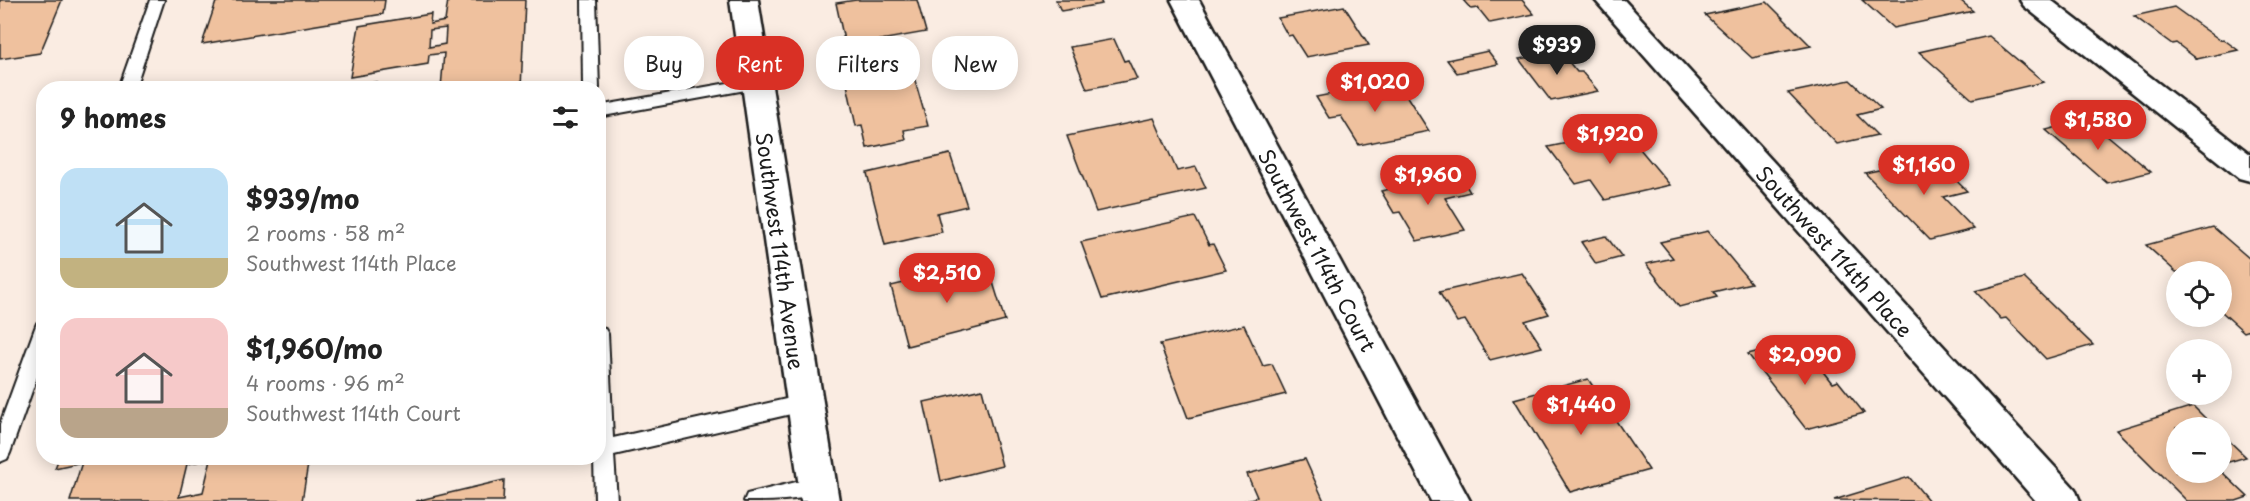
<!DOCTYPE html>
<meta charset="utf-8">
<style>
body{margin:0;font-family:"Playpen Sans",sans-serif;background:#f6f6f6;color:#222;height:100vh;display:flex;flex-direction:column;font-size:22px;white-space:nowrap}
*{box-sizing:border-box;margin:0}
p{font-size:20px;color:#767676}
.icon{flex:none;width:33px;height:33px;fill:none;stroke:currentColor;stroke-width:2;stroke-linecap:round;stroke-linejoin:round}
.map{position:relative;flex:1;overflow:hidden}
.panel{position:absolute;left:36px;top:81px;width:570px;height:384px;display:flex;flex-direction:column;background:#fff;border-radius:24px;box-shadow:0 3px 15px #0003}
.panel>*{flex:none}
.top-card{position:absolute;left:624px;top:36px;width:570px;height:54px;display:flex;gap:12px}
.controls{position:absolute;left:2166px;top:261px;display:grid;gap:12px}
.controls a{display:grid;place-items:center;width:66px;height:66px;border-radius:50%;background:#fff;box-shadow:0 3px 15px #0003;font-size:30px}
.price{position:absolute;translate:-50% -51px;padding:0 14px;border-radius:21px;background:#d93025;color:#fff;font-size:20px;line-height:39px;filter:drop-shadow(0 2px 3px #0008)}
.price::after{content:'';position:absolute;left:50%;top:36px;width:18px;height:14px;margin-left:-9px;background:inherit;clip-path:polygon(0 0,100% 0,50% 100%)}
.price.current{background:#222;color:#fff}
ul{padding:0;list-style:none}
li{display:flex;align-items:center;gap:18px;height:150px;padding:0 24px}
li span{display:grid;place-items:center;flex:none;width:168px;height:120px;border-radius:18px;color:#555}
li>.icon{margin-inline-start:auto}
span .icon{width:72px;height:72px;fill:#fffc;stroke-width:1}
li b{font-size:26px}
h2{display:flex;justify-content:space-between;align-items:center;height:72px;padding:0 24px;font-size:26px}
.tag{padding:0 21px;border-radius:24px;background:#fff;box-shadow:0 3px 15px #0003;font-size:21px;line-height:54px}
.tag.current{background:#d93025;color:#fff}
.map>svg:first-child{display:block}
.building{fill:#efc19e;stroke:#1c1c1c;stroke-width:1.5;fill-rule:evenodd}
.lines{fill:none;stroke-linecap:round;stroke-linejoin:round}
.service-casing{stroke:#1c1c1c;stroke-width:4}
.minor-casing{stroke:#1c1c1c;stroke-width:5}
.tertiary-casing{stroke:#1c1c1c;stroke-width:5}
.service{fill:#fff;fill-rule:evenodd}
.minor{fill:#fff;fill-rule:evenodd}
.tertiary{fill:#fff;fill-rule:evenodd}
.labels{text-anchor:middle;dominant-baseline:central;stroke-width:4.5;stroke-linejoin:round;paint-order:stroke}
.street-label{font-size:21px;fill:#1c1c1c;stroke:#fff}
</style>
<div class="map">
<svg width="2250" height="501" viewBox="0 0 2250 501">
<rect width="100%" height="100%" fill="#faece2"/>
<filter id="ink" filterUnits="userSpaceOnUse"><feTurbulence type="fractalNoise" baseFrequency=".0167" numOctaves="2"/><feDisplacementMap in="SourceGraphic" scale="12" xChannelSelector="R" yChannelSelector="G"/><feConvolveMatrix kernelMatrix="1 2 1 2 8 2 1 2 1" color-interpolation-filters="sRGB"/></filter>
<g filter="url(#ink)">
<g class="building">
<polygon points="0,0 62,0 40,53 0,59"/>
<polygon points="228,0 385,0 383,14 202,44 216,2"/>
<path d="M448,0H525L521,88H441L444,53L429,55L428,64L350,77L359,26L431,14L430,24L445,21ZM446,28L445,44L429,47L430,30Z"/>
<polygon points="856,0 917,0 926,32 880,40 883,53 848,59 836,3"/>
<polygon points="1056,0 1100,0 1102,4 1061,11"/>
<polygon points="1463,0 1522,0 1534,14 1490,23 1478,8 1471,9"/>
<polygon points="1862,0 1960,0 1973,11 1893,28"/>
<polygon points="1767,2 1811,46 1752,58 1705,15"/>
<polygon points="1344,6 1369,45 1306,57 1292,35 1288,36 1278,18"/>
<polygon points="2174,7 2220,40 2223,39 2238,50 2197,59 2176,43 2172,44 2134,16"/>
<polygon points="1989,36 2044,82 1972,99 1919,52"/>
<polygon points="1114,39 1124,61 1128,60 1137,79 1087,89 1070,47"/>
<polygon points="1488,51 1498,64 1457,73 1447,60"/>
<polygon points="1560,51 1577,72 1582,72 1598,91 1551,101 1519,59"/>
<polygon points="910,63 928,126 904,130 906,140 867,148 862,125 856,126 845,75"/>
<polygon points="1850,80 1881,109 1857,115 1877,135 1837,144 1788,93"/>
<polygon points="1397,81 1429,131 1359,145 1341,116 1329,118 1316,97"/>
<polygon points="377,82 376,88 340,88"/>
<polygon points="1154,118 1177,171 1196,167 1206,188 1096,212 1067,136"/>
<polygon points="2088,119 2119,145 2151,172 2107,183 2046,130"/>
<polygon points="1625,131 1670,185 1605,200 1591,180 1576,184 1548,147"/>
<polygon points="950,154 967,206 937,213 942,232 885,245 867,173"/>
<polygon points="1933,158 1967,191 1943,197 1974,229 1930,240 1865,173"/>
<polygon points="1458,173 1470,192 1445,198 1465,230 1417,241 1400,212 1394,213 1381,191"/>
<polygon points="1195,217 1209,245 1213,244 1226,270 1102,299 1081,242"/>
<polygon points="2213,227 2250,259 2250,330 2244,332 2222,312 2222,272 2176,272 2146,245"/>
<polygon points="1708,231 1751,283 1713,292 1717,297 1679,307 1646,264 1673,258 1660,242"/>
<polygon points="1606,236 1622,257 1596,264 1581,242"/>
<polygon points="987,263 1005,321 907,346 891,286"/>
<polygon points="1522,273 1549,314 1525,321 1542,347 1490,360 1465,320 1457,322 1439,292"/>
<polygon points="2024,278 2093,345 2046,359 2006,318 2001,319 1975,291"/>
<polygon points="1244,325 1263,366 1272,364 1286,394 1188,418 1160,344"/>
<polygon points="1799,341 1832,383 1838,381 1864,413 1806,429 1748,354"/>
<polygon points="1588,379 1649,470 1570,492 1514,399"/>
<polygon points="982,389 1002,466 941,481 924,402"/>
<polygon points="2193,406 2215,428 2176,428 2176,472 2222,472 2248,497 2236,501 2187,501 2116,430"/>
<polygon points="2222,434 2246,457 2222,464"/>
<path d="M59,458H309L302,501H70L82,462L55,468ZM211,459L203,492L179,497L187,464Z"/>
<polygon points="1305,459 1324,501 1243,501 1257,497 1247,474"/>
<polygon points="1909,477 1929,501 1834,500"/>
<polygon points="504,480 503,501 416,501"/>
</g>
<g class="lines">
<defs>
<g id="service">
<polygon points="150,0 164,0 135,88 119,88"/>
<polygon points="582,0 596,0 599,88 598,89 583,88"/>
<polygon points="756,78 762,79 764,83 762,87 598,117 598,106"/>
<polygon points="44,321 44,357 10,453 7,459 0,462 0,424 35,328 37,323"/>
<polygon points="598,327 605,329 608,334 613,438 804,395 811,397 814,403 811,409 804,411 614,455 617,501 595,501 594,458 598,458"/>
<path d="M817,477L824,479L828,486L824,493C798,501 772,501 744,501L747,494L755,492Z"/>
</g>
<g id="minor">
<polygon points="1171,0 1199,0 1470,501 1431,501"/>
<polygon points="1595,0 1624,0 2075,489 2080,501 2036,501"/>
<polygon points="2020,0 2051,0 2250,154 2250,181 2239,178 2024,6"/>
</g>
<polygon id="tertiary" points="730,0 758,0 839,501 801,501"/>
</defs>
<use href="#service" class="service-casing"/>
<use href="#minor" class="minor-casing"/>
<use href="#tertiary" class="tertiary-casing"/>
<use href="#service" class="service"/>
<use href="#minor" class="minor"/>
<use href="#tertiary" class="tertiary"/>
</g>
</g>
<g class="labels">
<g class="street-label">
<text transform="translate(1318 250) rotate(62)">Southwest 114th Court</text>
<text transform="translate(781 251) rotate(82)">Southwest 114th Avenue</text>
<text transform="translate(1835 251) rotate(48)">Southwest 114th Place</text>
</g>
</g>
</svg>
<div class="controls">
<a><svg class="icon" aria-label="locate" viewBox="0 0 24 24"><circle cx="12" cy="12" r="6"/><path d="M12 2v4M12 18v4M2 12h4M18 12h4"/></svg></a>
<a>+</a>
<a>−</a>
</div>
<b class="price current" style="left:1557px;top:76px">$939</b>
<b class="price" style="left:1375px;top:113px">$1,020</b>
<b class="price" style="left:2098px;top:151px">$1,580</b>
<b class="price" style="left:1610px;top:165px">$1,920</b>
<b class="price" style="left:1924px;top:196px">$1,160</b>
<b class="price" style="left:1428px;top:206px">$1,960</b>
<b class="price" style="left:947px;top:304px">$2,510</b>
<b class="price" style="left:1805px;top:386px">$2,090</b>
<b class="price" style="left:1581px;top:436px">$1,440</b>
<div class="top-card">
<a class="tag">Buy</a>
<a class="tag current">Rent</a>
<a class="tag">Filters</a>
<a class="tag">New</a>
</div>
<section class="panel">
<h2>9 homes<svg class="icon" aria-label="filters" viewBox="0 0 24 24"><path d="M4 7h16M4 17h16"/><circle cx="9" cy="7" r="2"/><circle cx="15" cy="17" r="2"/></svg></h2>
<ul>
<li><span style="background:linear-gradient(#bfe0f5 75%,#c2b280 0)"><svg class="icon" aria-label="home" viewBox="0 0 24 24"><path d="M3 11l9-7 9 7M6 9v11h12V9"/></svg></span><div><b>$939/mo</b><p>2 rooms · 58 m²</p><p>Southwest 114th Place</p></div></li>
<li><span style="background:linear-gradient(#f6c9c9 75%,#b9a48a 0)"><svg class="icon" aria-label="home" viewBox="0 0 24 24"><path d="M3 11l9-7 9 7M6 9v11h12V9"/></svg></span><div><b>$1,960/mo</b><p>4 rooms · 96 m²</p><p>Southwest 114th Court</p></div></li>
</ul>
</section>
</div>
